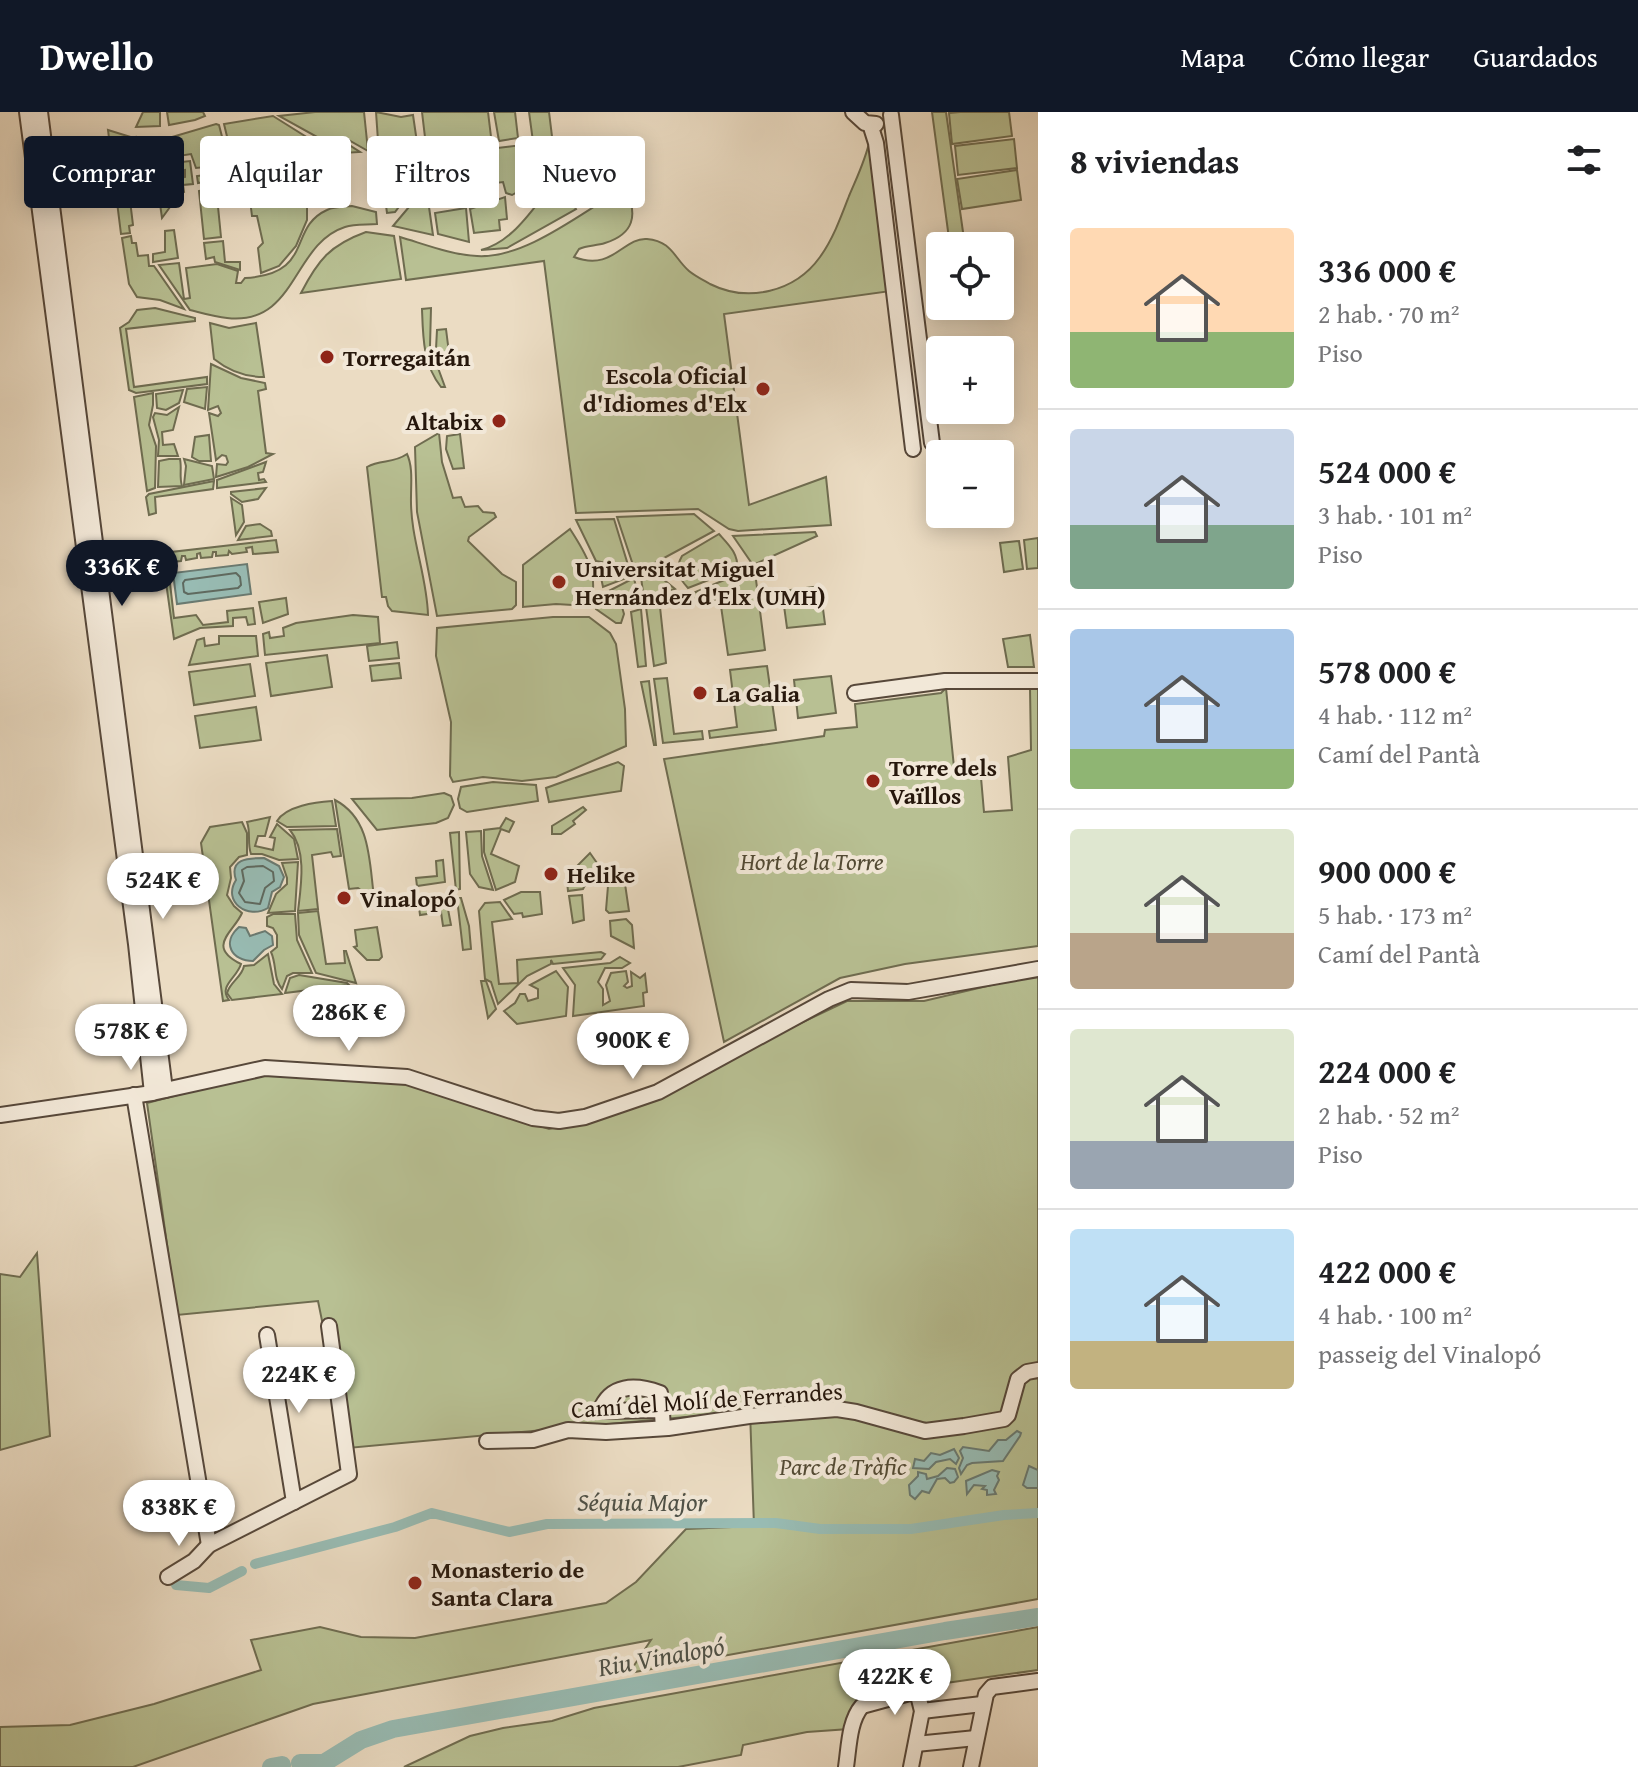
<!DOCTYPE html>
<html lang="es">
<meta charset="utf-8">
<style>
body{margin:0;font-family:"Gentium Book Plus",serif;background:#f2f2f2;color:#202124;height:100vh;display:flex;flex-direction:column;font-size:30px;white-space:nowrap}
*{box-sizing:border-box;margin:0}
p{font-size:26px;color:#757577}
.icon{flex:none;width:44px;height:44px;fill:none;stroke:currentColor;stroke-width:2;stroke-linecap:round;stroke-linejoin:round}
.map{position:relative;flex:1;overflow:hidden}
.drawer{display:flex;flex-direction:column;background:#fff;width:600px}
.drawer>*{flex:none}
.hud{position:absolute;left:24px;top:24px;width:760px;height:72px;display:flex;gap:16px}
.tools{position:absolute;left:926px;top:120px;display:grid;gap:16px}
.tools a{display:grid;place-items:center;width:88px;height:88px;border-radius:8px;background:#fff;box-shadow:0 4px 20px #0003;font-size:40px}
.price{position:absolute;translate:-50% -68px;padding:0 18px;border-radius:28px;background:#fff;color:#222;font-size:26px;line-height:52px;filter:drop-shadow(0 2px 4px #0008)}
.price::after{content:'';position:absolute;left:50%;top:48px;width:24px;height:18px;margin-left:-12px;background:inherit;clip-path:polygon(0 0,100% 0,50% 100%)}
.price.active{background:#111827;color:#fff}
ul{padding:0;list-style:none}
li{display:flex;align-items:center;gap:24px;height:200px;padding:0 32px}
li+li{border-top:2px solid #e0e0e0}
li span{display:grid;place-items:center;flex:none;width:224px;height:160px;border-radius:8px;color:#555}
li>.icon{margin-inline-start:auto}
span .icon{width:96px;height:96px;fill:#fffc;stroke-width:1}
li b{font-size:34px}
h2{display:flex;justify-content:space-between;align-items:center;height:96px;padding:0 32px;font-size:34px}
.chip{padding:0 28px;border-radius:8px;background:#fff;box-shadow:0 4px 20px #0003;font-size:28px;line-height:72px}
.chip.active{background:#111827;color:#fff}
header{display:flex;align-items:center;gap:48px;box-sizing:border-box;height:112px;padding:0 40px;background:#111827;color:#fff}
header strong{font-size:38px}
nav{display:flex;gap:44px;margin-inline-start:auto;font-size:28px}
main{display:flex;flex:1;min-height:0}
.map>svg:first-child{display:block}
.green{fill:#b8c093;stroke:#6f6c50;stroke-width:2}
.water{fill:#98bcb4;stroke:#6a7a71;stroke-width:2}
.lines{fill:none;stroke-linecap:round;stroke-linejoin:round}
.shore{stroke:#5f6a60;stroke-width:2}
.canal{stroke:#98bcb4;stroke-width:10}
.river{stroke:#98bcb4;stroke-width:18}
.minor-casing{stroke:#57483a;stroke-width:18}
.minor{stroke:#f2e8d8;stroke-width:14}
.poi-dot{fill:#8f2418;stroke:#f2e8d8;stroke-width:3}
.labels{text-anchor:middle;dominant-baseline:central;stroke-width:8;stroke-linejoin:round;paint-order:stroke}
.poi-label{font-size:24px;font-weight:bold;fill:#26170c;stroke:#f2e8d8;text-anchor:start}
.park-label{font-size:24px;font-style:italic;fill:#524a34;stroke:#f2e8d8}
.street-label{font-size:24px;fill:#26170c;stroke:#f2e8d8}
.water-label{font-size:26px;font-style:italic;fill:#4e5147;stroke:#f2e8d8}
</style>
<header>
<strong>Dwello</strong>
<nav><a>Mapa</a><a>Cómo llegar</a><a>Guardados</a></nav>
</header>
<main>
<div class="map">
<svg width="1038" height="1655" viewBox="0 0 1038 1655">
<rect width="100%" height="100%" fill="#ebdcc3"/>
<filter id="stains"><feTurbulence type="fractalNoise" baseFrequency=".0025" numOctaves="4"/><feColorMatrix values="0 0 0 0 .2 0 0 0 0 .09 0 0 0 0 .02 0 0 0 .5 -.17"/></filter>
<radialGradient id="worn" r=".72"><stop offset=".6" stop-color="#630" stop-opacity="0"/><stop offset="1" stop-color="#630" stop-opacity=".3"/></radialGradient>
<g class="green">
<polygon points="143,0 160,0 160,14 136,15"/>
<polygon points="167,0 203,0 205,4 195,8 169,13"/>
<polygon points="315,0 364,0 368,39 345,26 317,25 279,4"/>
<polygon points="376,0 401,5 413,3 420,51 440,47 443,80 408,83 395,100 387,101 379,43"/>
<polygon points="422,0 488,0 492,33 427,42"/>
<polygon points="494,0 515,0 518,26 499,29"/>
<polygon points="529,0 549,0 556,57 548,68 537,59"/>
<polygon points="932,0 946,0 965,134 950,134"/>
<polygon points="960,0 1009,0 1012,24 952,32 949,1"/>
<polygon points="273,4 313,29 346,31 360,40 325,42 317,48 307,65 307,108 296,134 279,154 261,161 258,136 263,131 257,104 252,104 244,40 231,41 224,12"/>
<polygon points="216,12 219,13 226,40 213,44 221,125 204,127 199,79 212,76 210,69 198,71 197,64 205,63 205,55 196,56 191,42 165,46 170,95 162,106 152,35 139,35 137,25 162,28"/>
<polygon points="108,18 134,26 135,36 124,39 133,113 129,114 130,121 121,122"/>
<path d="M870,27L891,179L724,202L749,393L826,365L831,413L738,419L729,417L698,397L576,401L544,149L406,168L400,125C424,132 452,143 477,144C523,147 577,104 616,81L626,78C638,103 634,122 605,131C596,134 587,133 579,137L574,145C613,160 623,125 647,127C672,129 674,146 689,159C695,164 703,168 710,172C748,191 795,180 820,145C833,127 841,105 849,84C857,65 866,47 870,27Z"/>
<polygon points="1014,27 1017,56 958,63 955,34"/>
<polygon points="522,33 528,74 512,83 506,81 503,70 480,73 475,44 489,37"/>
<path d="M586,33L619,70C601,99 567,82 573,49Z"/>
<polygon points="470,42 472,62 468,78 453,80 449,50 460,48 460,43"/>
<polygon points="190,49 193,72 183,73 184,80 177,81 175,67 185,65 185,58 174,60 173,51"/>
<polygon points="1017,58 1021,88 962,97 957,67"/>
<path d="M560,63L564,76L576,97L507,136L481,138C516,129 537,90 560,63Z"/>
<polygon points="505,85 507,107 499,108 500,118 474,121 470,97"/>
<polygon points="428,88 433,123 393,114 414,89"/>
<path d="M352,94L376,100L377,112C366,113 355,112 345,115C292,132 297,214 227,206C215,205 202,201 190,198L159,153L179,151L184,187L190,186L186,156L217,152L238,159L236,171H241L245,166C315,162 287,116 327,98C335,94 344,95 352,94Z"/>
<polygon points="466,96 469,130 438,122 435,101"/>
<polygon points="174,118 178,146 153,150 153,142 165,140 165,119"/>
<path d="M366,120L394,124L401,167L301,181C318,148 330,133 366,120Z"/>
<polygon points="131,124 132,131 136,131 138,144 148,143 149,154 154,154 184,197 160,188 137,185 129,172 122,126"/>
<polygon points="223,129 225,150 240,150 240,158 215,150 214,145 206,147 204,131"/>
<polygon points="155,196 195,206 195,209 126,217 134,275 207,265 207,272 136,281 129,278 120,216 129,210 137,198"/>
<path d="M431,196L430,234L445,275H441C423,252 423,226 422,197Z"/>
<path d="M210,211L229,216L256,211L264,265C245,265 229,259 214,247Z"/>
<polygon points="446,217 450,249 441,250 436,237 437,218"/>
<polygon points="211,252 241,266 265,271 266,277 258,279 266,341 273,342 248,355 216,365 217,352 226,353 228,350 226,344 222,343 216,348 209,301 218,304 221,301 218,294 208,298"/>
<polygon points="207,275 205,297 184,290 187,277"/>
<polygon points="183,278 179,291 166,298 157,296 156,282"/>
<polygon points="153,281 153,293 149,313 156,334 155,376 147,379 134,285"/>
<polygon points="179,295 173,318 162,320 163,333 174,332 178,344 158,344 159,328 153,305 155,301 167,303"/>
<polygon points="439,321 442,350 453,386 461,385 465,395 478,394 483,400 494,401 496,405 469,425 468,429 502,462 516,470 516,493 512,497 437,504 417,400 415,335"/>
<polygon points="460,322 464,356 453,357 446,337 447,324"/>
<polygon points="209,323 211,349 199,349 192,345 195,325"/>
<path d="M407,342C413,355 411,371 411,385C410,426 427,463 428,503L392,499L388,494L386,485H382L367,355C381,347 393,352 407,342Z"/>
<path d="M169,347H180C182,357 179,364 182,374L158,375L159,349Z"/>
<polygon points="184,347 212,354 214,367 184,373 186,354"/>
<polygon points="266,350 263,360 258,361 259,368 264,367 266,370 217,376 217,368"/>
<polygon points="214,369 213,377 155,385 156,401 149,403 146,385 149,382"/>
<polygon points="266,376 258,387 242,390 231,382 231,380"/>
<polygon points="231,386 242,393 244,410 236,423"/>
<polygon points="694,402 714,419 640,459 635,459 617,405"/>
<polygon points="614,407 628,453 627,455 596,449 576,408"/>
<polygon points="260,412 271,419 272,424 238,428 246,414"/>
<path d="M570,417C585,440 601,465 589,494L556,492L523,495V453Z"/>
<polygon points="815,420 817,424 753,453 733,424"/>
<path d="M719,422C728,432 739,442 737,457L688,476C678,465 674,458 682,444Z"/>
<polygon points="1038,426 1038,456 1027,457 1024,428"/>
<polygon points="276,428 278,440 253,442 252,435 246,436 247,440 232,442 229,439 228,443 216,444 216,440 213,440 212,445 201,446 200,441 197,442 197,446 186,448 185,444 182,444 181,449 172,450 171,445 167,445 174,506 196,503 203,513 228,510 227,499 253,496 255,512 248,513 246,505 233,506 233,514 200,516 174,527 163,449 155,449 154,442"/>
<polygon points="1019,429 1023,457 1004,460 1000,431"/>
<polygon points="602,455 627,460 629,465 603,475 600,461"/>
<polygon points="652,458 675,477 644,488 641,465"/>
<polygon points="748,458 755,460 765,538 728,543 720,487 692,490 691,482"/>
<polygon points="634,466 639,489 622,495 624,502 621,511 616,511 596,497 599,484"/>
<polygon points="820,474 825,512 787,516 782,479"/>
<polygon points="686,482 688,492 660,495 666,551 654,554 646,495"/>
<polygon points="286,486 288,502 263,511 259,490"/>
<polygon points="641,497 646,554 638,555 631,500"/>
<polygon points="353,503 378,505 380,531 265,543 263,522 269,520 270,526 284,524 283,516 296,511"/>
<polygon points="553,505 589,505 610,521 616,532 625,597 626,634 556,665 522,669 483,665 453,670 450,664 451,610 436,544 437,516"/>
<polygon points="1030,523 1034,555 1008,555 1003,527"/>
<polygon points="219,524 256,524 258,544 189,553 197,528 204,526 205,534 219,532"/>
<polygon points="397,530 399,546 369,549 367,534"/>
<polygon points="327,543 332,575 271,584 266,551"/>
<polygon points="399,551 401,566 372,569 370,554"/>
<polygon points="250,552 255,584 194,593 189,560"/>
<polygon points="767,554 776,618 710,626 709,619 737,615 730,558"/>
<polygon points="831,564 836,601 798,606 794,568"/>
<polygon points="667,566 674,622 702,619 703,627 663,631 654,567"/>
<polygon points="649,569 656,633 654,633 641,570"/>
<polygon points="946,576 954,655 980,654 984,700 1012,698 1008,645 1031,638 1030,576 1038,576 1038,834 905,852 840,866 724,930 664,647 824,624 825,618 857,615 855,592 941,581"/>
<polygon points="256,595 261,628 200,636 195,604"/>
<polygon points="618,650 624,654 621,679 549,690 546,676"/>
<polygon points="493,670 536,673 538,689 467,700 460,696 458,687 461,675"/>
<polygon points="444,681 451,684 454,693 448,706 436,711 377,718 352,687 412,686"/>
<path d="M335,688C371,707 369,748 374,785H370L358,776L349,777Z"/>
<path d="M332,689L336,714L287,715L277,709C286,694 316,690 332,689Z"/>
<polygon points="583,695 586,698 573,709 575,712 561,722 552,722 552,714"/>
<path d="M270,705L265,724H258L255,734L273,738L275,726L270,725L277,712L294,727L298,747L279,748L262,742H251C247,731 251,721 247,710Z"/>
<polygon points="506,706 514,710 509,720 501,717 491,742 519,754 515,770 496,778 484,740 484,718 500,716"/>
<path d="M242,710L247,721V743L239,745L230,755L231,766L227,783L234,794L242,801C234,820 205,834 241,852C237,866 218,874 229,888L223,889L201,731L210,715Z"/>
<path d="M337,717L341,744L333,745L331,740L312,743L318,797L298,799C301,774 307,739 290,718Z"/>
<polygon points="481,719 482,744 493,778 479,775 470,762 466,720"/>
<polygon points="459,720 460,777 456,778 450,721"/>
<polygon points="590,741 597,751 583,777 568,779 567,769 574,757"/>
<polygon points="443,748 445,770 417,774 416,766 437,764 436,749"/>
<polygon points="298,750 295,799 268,801 276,782 287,772 287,766 282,751"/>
<polygon points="622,764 624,765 629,799 609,801 606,798 608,774 613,765"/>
<polygon points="521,780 540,780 542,802 523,805 522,801 514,802 504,788"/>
<polygon points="582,783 584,808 573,811 569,784"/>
<polygon points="457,786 461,786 469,814 471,837 463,838"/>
<polygon points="500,790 512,807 492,810 499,872 518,871 517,848 601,840 605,842 601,847 553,852 551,848 551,852 527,864 498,892 491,870 485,867 479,799 485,791"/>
<polygon points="447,792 451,813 443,814 441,800 420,803 419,795"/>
<polygon points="318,799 326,852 345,851 344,839 346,839 356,871 316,861 299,823 298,801"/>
<path d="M273,802H295L297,828L312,861H293L287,864L282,877C273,866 277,853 271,840L277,835V823L273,816L267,814V805Z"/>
<polygon points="626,807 632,813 634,836 611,824 610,809"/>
<polygon points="377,815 382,845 379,848 367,848 354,835 357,834 355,818"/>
<path d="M268,842L274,872L282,882L232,888L227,881C230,870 242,865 244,854L254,853Z"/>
<polygon points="620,845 630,851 622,856 605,856 598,870 603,877 603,893 610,889 606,873 611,861 626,859 628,870 624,874 627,876 632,874 631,860 640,866 645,862 647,880 643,881 644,894 573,904 575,873 563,856 610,851"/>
<polygon points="556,859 568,875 566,904 517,912 504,899 515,891 520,882 525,882 528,889 538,886 538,877 530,873"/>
<polygon points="1038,862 1038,1487 629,1561 651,1528 313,1592 133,1655 0,1655 0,1615 70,1613 154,1592 261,1558 251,1528 320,1515 361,1525 415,1526 606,1491 636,1470 686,1417 754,1414 750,1299 348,1336 318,1189 177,1203 147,991 263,961 413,972 549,1017 617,999 847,889 924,889"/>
<polygon points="299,863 347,871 349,873 285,881 290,866"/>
<polygon points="481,869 486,869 496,897 488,906"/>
<polygon points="37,1141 50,1324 0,1338 0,1162 20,1165"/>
<polygon points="1038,1515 1038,1558 925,1574 855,1595 849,1617 807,1620 743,1633 741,1643 678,1655 404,1655 470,1624 503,1616 552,1609 594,1596"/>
</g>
<g class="water">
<polygon points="247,452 251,482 177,492 173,461"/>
<path d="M264,746L279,754L284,765L280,775L272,780L268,796C248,808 222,790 236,768C229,747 247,746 264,746Z"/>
<path d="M239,815L246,816L250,824L265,819L272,824L273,833L264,838L253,849C232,849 221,831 239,815Z"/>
<polygon points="1017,1319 1021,1321 1020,1324 1003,1349 972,1351 967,1353 961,1362 959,1356 963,1346 960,1339 963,1335 989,1339 998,1328 1006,1328"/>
<polygon points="954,1337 959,1346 956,1352 950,1347 936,1350 929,1357 913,1356 915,1347 924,1349 931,1341 940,1343"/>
<polygon points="1029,1354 1038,1358 1038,1376 1027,1376 1023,1373"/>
<polygon points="947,1356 955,1357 958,1365 954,1370 950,1371 945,1366 937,1367 929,1381 922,1379 915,1387 910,1383 909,1373 918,1364 918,1360 926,1362 927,1367 938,1364"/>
<polygon points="992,1358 999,1360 997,1364 999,1368 994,1378 996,1382 987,1383 987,1378 982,1377 985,1374 974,1373 967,1382 966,1369"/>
</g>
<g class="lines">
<g class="shore">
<polygon points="236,461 240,465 241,473 238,476 188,482 184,480 183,471 185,468"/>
<polygon points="263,754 273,760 274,769 265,776 260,792 245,790 239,781 244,769 242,758 247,755"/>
</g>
<g class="canal">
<polyline points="255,1452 395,1415 432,1401 509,1420 547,1412 776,1411 820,1417 911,1417 1004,1403 1038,1401"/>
<polyline points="176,1473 209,1476 242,1459"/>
</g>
<g class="river">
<polyline points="300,1651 324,1651 361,1628 393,1617 945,1519 1038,1505"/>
<polyline points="271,1655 282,1653"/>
</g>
<defs>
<g id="minor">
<polyline points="27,0 136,832 152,981"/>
<polyline points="40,0 165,978"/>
<polyline points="853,0 865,11 876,12"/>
<polyline points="891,3 932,331"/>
<polyline points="870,12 876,31 913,337"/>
<polyline points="855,581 945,569 1038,569"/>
<polyline points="134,983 209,1433"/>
<polyline points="0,1003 152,981 265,956 407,965 533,1006 559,1009 585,1005 658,980 829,887 851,878 908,880 1038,857"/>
<polyline points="267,1223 294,1390"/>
<path d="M662,1298L600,1299C610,1272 635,1272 660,1281C662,1293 662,1304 663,1316"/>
<polyline points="487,1329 533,1328 568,1318 606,1320 668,1316 749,1304 837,1297 856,1300 925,1319 964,1314 1004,1307 1008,1303 1018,1267 1027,1260 1038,1258"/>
<polyline points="168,1465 194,1449 209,1433 349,1362 329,1214"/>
<polyline points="922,1599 982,1592"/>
<polyline points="916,1632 976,1626"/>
<path d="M846,1655C849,1635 849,1609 862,1594L917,1579L922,1599L911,1655"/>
<polyline points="971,1655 986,1582 992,1575 1038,1569"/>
</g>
</defs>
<use href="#minor" class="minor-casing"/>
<use href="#minor" class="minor"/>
</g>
<g class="poi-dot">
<circle cx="327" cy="245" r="8"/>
<circle cx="763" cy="277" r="8"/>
<circle cx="499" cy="309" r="8"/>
<circle cx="559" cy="470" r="8"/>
<circle cx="700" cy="581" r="8"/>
<circle cx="873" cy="669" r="8"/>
<circle cx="551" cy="762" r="8"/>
<circle cx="344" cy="786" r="8"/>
<circle cx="415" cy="1471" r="8"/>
</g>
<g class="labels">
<g class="poi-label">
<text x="343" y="245">Torregaitán</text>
<text x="747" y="263" text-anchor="end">Escola Oficial<tspan x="747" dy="28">d'Idiomes d'Elx</tspan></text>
<text x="483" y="309" text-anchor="end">Altabix</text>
<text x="575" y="456">Universitat Miguel<tspan x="575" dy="28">Hernández d'Elx (UMH)</tspan></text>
<text x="716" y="581">La Galia</text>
<text x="889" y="655">Torre dels<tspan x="889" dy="28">Vaïllos</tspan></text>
<text x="567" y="762">Helike</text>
<text x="360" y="786">Vinalopó</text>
<text x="431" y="1457">Monasterio de<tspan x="431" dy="28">Santa Clara</tspan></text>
</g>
<g class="park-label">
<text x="812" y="749">Hort de la Torre</text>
<text x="843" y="1354">Parc de Tràfic</text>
</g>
<g class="street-label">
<text transform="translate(707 1288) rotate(-4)">Camí del Molí de Ferrandes</text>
</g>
<g class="water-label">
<text x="642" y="1389">Séquia Major</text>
<text transform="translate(661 1544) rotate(-10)">Riu Vinalopó</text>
</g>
</g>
<rect width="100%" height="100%" filter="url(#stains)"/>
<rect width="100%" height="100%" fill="url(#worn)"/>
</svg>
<div class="tools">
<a><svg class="icon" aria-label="locate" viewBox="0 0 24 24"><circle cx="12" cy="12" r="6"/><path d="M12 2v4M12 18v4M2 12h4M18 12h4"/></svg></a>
<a>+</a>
<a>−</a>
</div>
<b class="price active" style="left:122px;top:496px">336K €</b>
<b class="price" style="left:163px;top:809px">524K €</b>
<b class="price" style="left:349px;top:941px">286K €</b>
<b class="price" style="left:131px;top:960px">578K €</b>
<b class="price" style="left:633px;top:969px">900K €</b>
<b class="price" style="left:299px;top:1303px">224K €</b>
<b class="price" style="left:179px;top:1436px">838K €</b>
<b class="price" style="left:895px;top:1605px">422K €</b>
<div class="hud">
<a class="chip active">Comprar</a>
<a class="chip">Alquilar</a>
<a class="chip">Filtros</a>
<a class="chip">Nuevo</a>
</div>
</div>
<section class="drawer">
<h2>8 viviendas<svg class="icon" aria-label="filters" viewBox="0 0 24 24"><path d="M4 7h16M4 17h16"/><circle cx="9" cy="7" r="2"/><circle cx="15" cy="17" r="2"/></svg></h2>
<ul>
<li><span style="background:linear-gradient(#ffd9b3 65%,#8fb573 0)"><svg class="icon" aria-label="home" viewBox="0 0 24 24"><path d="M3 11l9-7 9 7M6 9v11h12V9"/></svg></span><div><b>336 000 €</b><p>2 hab. · 70 m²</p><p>Piso</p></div></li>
<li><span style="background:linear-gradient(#c9d6e8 60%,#7fa58c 0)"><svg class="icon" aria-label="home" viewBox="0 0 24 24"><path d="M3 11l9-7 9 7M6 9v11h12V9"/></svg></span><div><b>524 000 €</b><p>3 hab. · 101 m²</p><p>Piso</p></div></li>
<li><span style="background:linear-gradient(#a9c7e8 75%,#8fb573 0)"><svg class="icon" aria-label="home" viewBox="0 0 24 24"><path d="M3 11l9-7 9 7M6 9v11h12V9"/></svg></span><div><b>578 000 €</b><p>4 hab. · 112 m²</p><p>Camí del Pantà</p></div></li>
<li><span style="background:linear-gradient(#dfe7d0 65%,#b9a48a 0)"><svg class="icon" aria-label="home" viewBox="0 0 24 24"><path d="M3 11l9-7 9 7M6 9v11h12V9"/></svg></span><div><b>900 000 €</b><p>5 hab. · 173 m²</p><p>Camí del Pantà</p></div></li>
<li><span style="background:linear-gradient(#dfe7d0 70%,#9aa5b1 0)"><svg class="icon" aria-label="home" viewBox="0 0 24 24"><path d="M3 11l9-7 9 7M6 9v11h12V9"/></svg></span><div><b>224 000 €</b><p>2 hab. · 52 m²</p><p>Piso</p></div></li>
<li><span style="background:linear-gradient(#bfe0f5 70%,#c2b280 0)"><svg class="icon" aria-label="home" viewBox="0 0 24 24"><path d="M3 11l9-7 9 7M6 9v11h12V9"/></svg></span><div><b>422 000 €</b><p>4 hab. · 100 m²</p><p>passeig del Vinalopó</p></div></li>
</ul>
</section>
</main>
